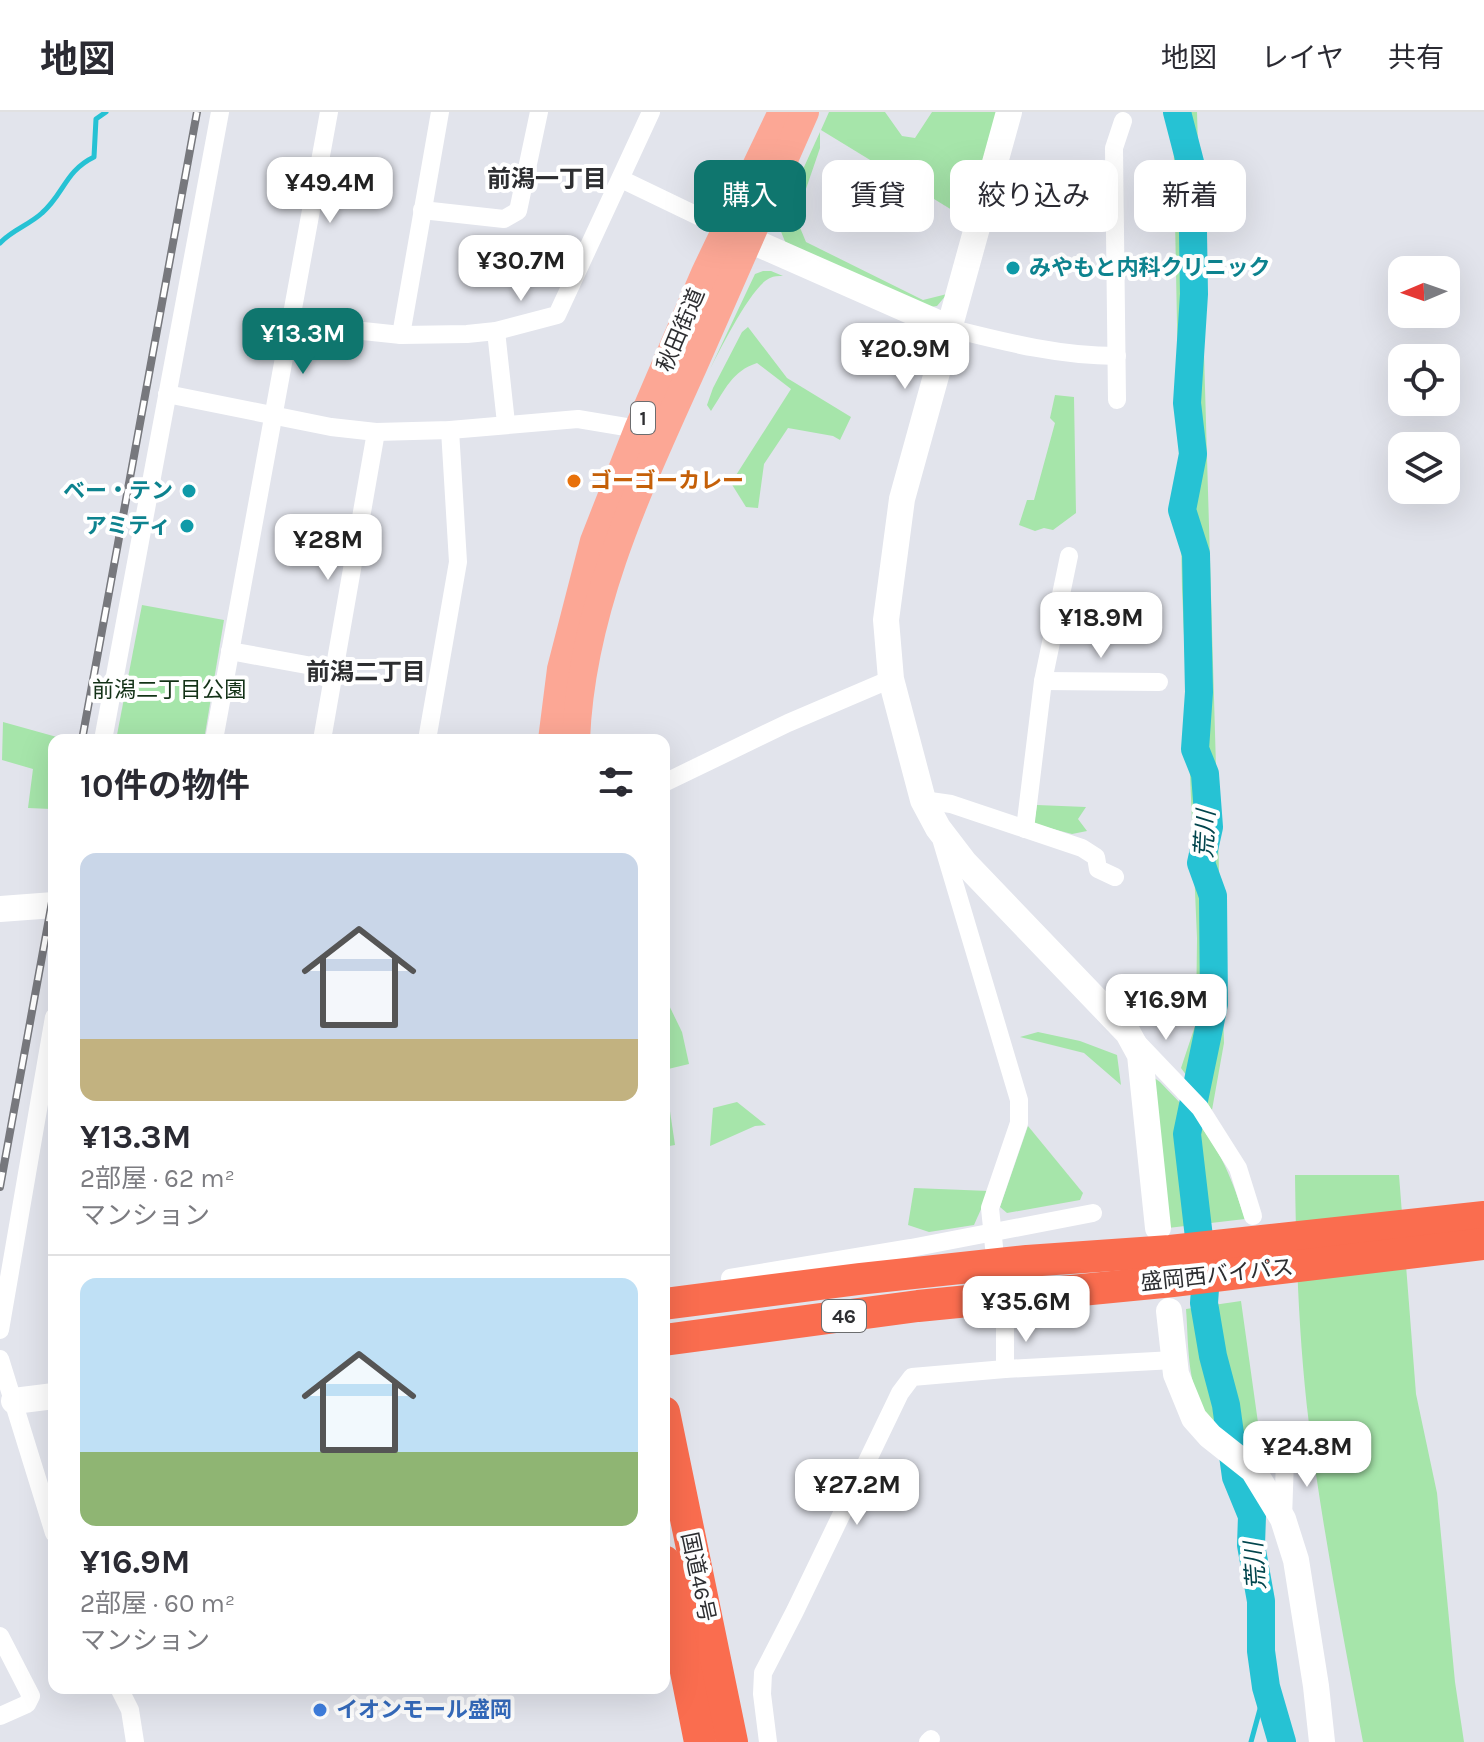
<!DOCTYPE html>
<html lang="ja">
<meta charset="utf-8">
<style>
body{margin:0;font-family:Karla,"Noto Sans JP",sans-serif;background:#f7f7f7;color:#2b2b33;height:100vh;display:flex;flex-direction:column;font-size:30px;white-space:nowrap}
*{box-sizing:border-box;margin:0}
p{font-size:26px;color:#7c7c81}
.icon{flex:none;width:44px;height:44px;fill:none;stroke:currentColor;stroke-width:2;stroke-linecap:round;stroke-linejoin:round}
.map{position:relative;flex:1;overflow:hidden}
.sheet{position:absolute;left:48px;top:622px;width:622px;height:960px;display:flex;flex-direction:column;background:#fff;border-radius:16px;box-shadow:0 8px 32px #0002}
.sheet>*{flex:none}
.banner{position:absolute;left:694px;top:48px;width:670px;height:72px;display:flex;gap:16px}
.needle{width:52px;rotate:268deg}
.tools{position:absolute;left:1388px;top:144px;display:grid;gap:16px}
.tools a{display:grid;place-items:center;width:72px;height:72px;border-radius:16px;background:#fff;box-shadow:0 8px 32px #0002;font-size:40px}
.price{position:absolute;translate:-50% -68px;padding:0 18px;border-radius:16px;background:#fff;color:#222;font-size:26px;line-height:52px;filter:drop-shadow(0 2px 4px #0008)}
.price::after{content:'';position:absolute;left:50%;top:48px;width:24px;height:18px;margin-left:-12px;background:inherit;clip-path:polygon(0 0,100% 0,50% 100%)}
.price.active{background:#0f766e;color:#fff}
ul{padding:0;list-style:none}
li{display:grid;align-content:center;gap:16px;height:424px;padding:0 32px}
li+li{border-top:2px solid #e1e1e2}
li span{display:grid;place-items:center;height:248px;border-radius:16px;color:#555}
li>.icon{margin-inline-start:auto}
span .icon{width:144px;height:144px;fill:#fffc;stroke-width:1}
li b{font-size:34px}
h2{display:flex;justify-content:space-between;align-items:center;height:96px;padding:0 32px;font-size:34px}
.tag{padding:0 28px;border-radius:16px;background:#fff;box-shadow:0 8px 32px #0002;font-size:28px;line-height:72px}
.tag.active{background:#0f766e;color:#fff}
header{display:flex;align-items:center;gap:48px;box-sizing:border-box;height:112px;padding:0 40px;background:#fff;border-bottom:2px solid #e1e1e2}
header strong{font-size:38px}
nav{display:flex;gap:44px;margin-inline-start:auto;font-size:28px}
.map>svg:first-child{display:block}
.green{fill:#a6e5aa}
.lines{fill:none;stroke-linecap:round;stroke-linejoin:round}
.stream{stroke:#26c2d4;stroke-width:5}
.river{stroke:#26c2d4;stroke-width:28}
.street{stroke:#fff;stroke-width:18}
.secondary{stroke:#fff;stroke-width:26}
.primary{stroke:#fca795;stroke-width:28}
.highway{stroke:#fa6d4f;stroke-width:32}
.rail-casing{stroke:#77787d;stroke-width:8}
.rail{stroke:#fff;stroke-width:5;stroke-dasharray:15;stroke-linecap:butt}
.culture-dot{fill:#0f9aa8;stroke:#fff;stroke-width:3}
.food-dot{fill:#e8710a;stroke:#fff;stroke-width:3}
.shop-dot{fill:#3f7fe0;stroke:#fff;stroke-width:3}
.labels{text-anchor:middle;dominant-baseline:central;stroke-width:8;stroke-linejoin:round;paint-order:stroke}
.shield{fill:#fff;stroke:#6c6d6f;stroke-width:2}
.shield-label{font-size:20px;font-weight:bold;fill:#2d2e31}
.culture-label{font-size:22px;font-weight:bold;fill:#0d838f;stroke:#fff;text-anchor:end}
.street-label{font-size:22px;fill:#2d2e31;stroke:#fff}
.food-label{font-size:22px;font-weight:bold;fill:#c56008;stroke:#fff;text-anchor:start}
.park-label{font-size:22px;fill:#133217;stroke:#fff}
.shop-label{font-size:22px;font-weight:bold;fill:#366cbe;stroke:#fff;text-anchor:start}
.neighbourhood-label{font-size:24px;font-weight:bold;fill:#2d2e31;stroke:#fff}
.water-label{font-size:24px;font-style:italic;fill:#02454d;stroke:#fff}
</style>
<header>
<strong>地図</strong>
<nav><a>地図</a><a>レイヤ</a><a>共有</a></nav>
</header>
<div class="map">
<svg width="1484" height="1630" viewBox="0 0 1484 1630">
<rect width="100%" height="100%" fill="#e2e4ec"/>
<g class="green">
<polygon points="829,0 885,0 902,24 915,26 932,0 999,0 970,109 821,18"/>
<polygon points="1173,0 1197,0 1224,931 1212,998 1181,956 1196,911 1197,826 1182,477"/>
<polygon points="820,20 820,36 796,106 806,130 923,188 947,182 937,194 923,196 786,132 778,112"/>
<polygon points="1094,61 1110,62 1112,95 1070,97"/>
<path d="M763,159H771L783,164C778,164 774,164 770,166C752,173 720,238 710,257L755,162Z"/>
<path d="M748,215L787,266L851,305L840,328L833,324L788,316L764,352L758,396L746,395L731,371L791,277L757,251C732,259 725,278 711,299L707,293L713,276L742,220Z"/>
<polygon points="1055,283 1074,285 1076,401 1053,418 1044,416 1035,419 1019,413 1027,388 1034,388 1055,311 1050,306"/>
<polygon points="142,493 224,508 204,628 116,628"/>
<polygon points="3,610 64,627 54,628 54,681 51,697 28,696 33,657 2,648"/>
<polygon points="1037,693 1086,695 1078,707 1087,719 1072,722 1034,712"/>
<polygon points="664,883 682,920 689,952 664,958"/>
<polygon points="1038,920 1080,929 1117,943 1121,973 1084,941 1020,925"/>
<polygon points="664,959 675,1033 664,1035"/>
<path d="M1153,965L1160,970C1180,991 1202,1012 1216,1037C1229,1059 1237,1083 1245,1107L1168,1116Z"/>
<polygon points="737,990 766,1013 755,1014 710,1034 713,996"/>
<polygon points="1028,1014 1083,1081 1080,1088 1007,1101 1000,1095"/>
<path d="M1295,1063H1399L1416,1282L1437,1381L1455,1570L1464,1630H1363C1343,1524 1323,1419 1309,1312C1299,1230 1296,1146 1295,1063Z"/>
<polygon points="914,1076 989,1079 974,1113 929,1120 908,1113"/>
<path d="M1241,1189L1260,1325L1256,1347C1242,1335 1224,1324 1212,1311C1186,1280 1189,1235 1186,1197Z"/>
</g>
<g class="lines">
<g class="stream">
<path d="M0,131C12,118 29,113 42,101C64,82 65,59 94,45L96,7L106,0"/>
<polyline points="1251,1630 1266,1575"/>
</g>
<polyline class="river" points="1177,0 1192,58 1194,182 1187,291 1193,342 1182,398 1196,442 1199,580 1195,637 1205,662 1209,715 1201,751 1213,784 1214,892 1187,1022 1205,1177 1204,1191 1213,1244 1226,1293 1236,1365 1252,1404 1251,1433 1261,1489 1261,1539 1266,1575 1282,1630"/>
<g class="street">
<polyline points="621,67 727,118"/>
<polyline points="422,98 504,107 518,99 539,0"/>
<path d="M949,216C1005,230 1059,244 1117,244"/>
<polyline points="289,218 363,219 401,223 467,222 496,219 557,203 651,0"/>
<polyline points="496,219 506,311"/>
<polyline points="401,223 440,0"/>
<polyline points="167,282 331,315 376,320 450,318 578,307 638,317"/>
<polyline points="1117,288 1114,36 1123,9"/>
<polyline points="230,539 334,558"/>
<polyline points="1043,569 1159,570"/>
<polyline points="103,628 220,0"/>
<polyline points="214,628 329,0"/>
<polyline points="322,628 376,320"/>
<polyline points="427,628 458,450 450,318"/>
<polyline points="664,671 788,611 891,567"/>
<polyline points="923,688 951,692 1082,736 1096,745 1098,757 1115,765"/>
<polyline points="1025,717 1043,569 1069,444"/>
<polyline points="942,730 1019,988 1019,1011 990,1096 994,1135"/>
<polyline points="1137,930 1200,996 1238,1056 1253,1104"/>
<polyline points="730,1166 911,1136 1093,1101"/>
<polyline points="1005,1208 1005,1257"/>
<polyline points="0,1218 54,905"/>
<polyline points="0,1247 54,1421"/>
<polyline points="1283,1407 1285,1347"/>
<polyline points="0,1524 31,1584 27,1592 0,1604"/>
<polyline points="119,1576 130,1598 135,1630"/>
<polyline points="768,1630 762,1582 763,1561 795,1499 900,1281 912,1265 1005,1257 1174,1248"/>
<polyline points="928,1630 931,1627"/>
</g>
<g class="secondary">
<polyline points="1009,0 902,387 886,508 891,567 923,688 938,716 964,750 1128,921 1140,943 1158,1116"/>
<polyline points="729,119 949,216"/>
<polyline points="0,797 54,793"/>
<polyline points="1169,1199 1176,1262 1194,1306 1210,1324 1253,1358 1283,1407 1296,1448 1316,1574 1322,1630"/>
<polyline points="14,1289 54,1284"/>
</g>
<g class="primary">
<polyline points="552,628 561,557 594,429 638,317 705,161 782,0"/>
<path d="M576,628C581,496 640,373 693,255C730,170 767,85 805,0"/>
</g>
<g class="highway">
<polyline points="664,1192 859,1167 1027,1149 1170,1139 1484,1105"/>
<polyline points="664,1228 918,1194 1173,1169 1484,1132"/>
<polyline points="664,1300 732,1630"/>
<polyline points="664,1449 700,1630"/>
</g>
<defs>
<g id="rail">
<polyline points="82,628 197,0"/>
<polyline points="0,1075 54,779"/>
</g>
</defs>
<use href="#rail" class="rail-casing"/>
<use href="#rail" class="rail"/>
</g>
<g class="culture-dot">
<circle cx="1013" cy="156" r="8"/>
<circle cx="189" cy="379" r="8"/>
<circle cx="187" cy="414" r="8"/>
</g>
<circle class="food-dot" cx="574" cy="369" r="8"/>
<circle class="shop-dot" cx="320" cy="1598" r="8"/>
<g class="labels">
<g class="shield">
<rect x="631" y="290" width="24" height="32" rx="6"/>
<rect x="822" y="1188" width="44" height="32" rx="6"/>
</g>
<g class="shield-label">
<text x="643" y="306">1</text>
<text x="844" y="1204">46</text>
</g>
<g class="culture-label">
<text x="1029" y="156" text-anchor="start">みやもと内科クリニック</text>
<text x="173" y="379">ベー・テン</text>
<text x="171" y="414">アミティ</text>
</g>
<g class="street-label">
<text transform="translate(681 218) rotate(-67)">秋田街道</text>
<text transform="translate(1217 1163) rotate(-6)">盛岡西バイパス</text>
<text transform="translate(698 1465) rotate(78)">国道46号</text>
</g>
<g class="food-label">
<text x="590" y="369">ゴーゴーカレー</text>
</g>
<g class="park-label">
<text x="169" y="578">前潟二丁目公園</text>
</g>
<g class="shop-label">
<text x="336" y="1598">イオンモール盛岡</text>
</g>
<g class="neighbourhood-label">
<text x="547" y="67">前潟一丁目</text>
<text x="366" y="560">前潟二丁目</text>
</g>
<g class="water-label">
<text transform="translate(1205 722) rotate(-87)">荒川</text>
<text transform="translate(1255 1454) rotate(-94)">荒川</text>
</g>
</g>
</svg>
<div class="tools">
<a><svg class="needle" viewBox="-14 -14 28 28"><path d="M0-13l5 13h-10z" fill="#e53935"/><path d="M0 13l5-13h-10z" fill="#7c7c81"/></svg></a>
<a><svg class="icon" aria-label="locate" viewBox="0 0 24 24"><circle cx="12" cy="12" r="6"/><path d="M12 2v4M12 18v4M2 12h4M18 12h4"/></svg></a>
<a><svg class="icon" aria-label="layers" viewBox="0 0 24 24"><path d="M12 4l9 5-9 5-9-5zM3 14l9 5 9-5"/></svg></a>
</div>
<b class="price" style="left:330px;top:113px">¥49.4M</b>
<b class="price" style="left:521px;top:191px">¥30.7M</b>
<b class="price active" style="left:303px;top:264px">¥13.3M</b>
<b class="price" style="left:905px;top:279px">¥20.9M</b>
<b class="price" style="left:328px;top:470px">¥28M</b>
<b class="price" style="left:1101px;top:548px">¥18.9M</b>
<b class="price" style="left:1166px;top:930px">¥16.9M</b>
<b class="price" style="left:1026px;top:1232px">¥35.6M</b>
<b class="price" style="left:1307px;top:1377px">¥24.8M</b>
<b class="price" style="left:857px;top:1415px">¥27.2M</b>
<div class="banner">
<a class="tag active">購入</a>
<a class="tag">賃貸</a>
<a class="tag">絞り込み</a>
<a class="tag">新着</a>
</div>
<section class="sheet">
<h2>10件の物件<svg class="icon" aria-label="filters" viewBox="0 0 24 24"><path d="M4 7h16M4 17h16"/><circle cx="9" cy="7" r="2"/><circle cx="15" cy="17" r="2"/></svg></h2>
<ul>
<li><span style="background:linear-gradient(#c9d6e8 75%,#c2b280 0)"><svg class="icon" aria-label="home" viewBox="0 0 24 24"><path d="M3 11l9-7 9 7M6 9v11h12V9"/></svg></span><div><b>¥13.3M</b><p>2部屋 · 62 m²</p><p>マンション</p></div></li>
<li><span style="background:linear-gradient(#bfe0f5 70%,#8fb573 0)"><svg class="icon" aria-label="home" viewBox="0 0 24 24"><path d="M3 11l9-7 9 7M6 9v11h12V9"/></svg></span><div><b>¥16.9M</b><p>2部屋 · 60 m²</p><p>マンション</p></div></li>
</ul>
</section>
</div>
